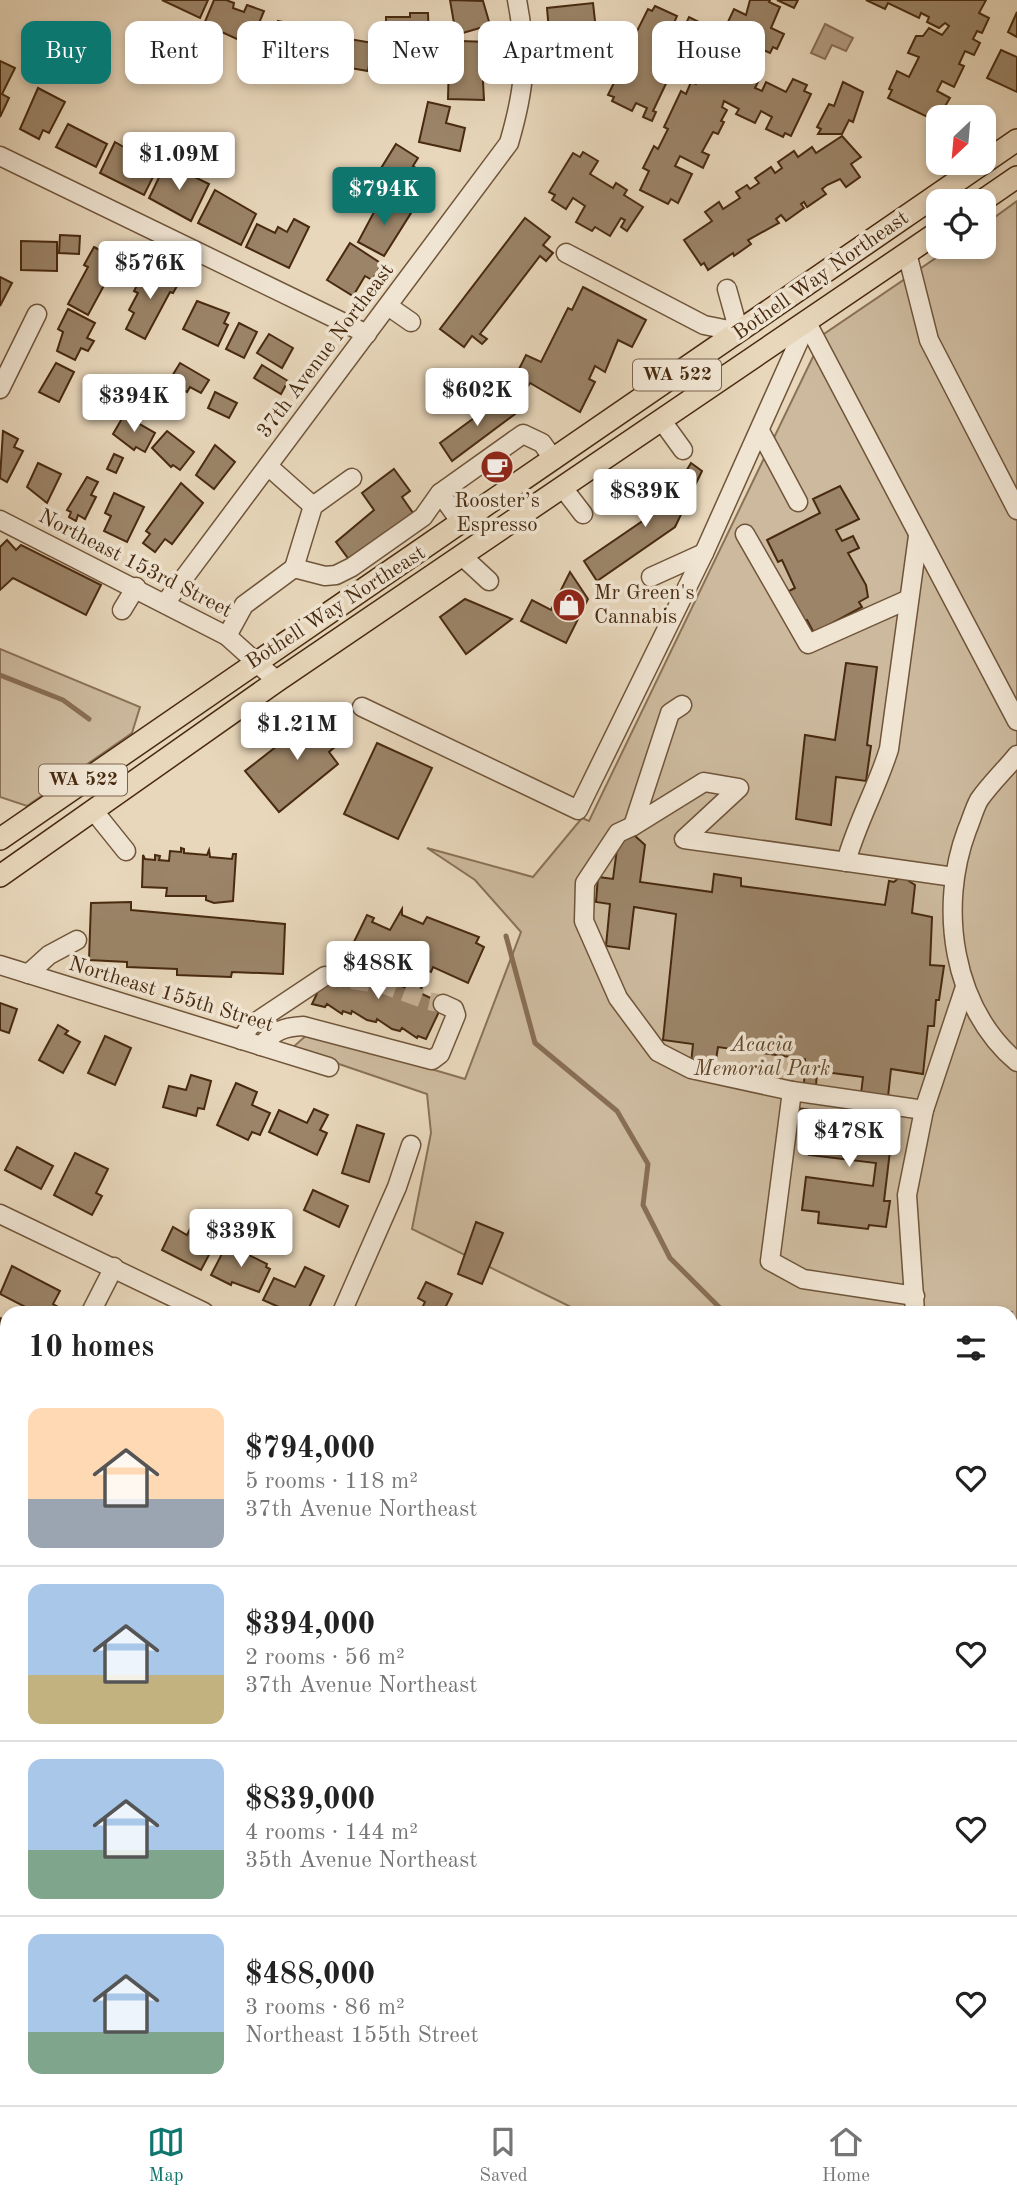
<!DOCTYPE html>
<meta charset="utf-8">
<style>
body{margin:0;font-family:"Old Standard TT",serif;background:#f2f2f2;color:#222;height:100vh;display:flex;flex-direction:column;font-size:26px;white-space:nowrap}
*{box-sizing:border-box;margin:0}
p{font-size:23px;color:#767676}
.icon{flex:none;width:38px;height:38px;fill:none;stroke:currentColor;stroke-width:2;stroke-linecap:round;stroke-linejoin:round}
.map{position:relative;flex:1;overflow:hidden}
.sheet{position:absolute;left:0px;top:1306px;width:1018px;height:800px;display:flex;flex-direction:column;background:#fff;border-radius:21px 21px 0 0;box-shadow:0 4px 10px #0003}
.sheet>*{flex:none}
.banner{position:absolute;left:21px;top:21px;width:976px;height:63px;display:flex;gap:14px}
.needle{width:46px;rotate:206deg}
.tools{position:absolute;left:926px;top:105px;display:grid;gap:14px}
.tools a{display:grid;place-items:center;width:70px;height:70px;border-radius:14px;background:#fff;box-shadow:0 4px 10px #0003;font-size:35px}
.price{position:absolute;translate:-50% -60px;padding:0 16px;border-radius:7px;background:#fff;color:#222;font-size:23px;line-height:46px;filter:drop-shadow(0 2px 4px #0008)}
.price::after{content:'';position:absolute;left:50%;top:42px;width:21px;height:16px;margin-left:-10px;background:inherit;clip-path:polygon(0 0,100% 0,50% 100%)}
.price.active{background:#0f766e;color:#fff}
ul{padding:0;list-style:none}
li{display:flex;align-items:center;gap:21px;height:175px;padding:0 28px}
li+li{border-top:2px solid #e0e0e0}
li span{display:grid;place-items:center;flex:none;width:196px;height:140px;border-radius:14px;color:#555}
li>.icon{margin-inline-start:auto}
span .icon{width:84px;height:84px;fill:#fffc;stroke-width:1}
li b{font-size:30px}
h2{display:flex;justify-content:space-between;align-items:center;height:84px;padding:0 28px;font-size:30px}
.pill{padding:0 24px;border-radius:14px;background:#fff;box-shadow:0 4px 10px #0003;font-size:24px;line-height:63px}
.pill.active{background:#0f766e;color:#fff}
.dock{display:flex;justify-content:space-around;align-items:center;height:98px;border-top:2px solid #e0e0e0;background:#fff;font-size:19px;color:#767676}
.dock a{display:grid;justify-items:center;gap:4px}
.dock .active{color:#0f766e}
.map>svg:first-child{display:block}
.green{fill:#cdba9e;stroke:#8a7256;stroke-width:2}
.water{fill:#b29c81;stroke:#886e53;stroke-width:2}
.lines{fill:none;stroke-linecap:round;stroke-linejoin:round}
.stream{stroke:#886e53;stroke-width:5}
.building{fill:#9b8468;stroke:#482a0f;stroke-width:2}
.minor-tunnel{stroke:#c8b499;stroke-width:18;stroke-dasharray:18 9;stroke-linecap:butt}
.minor-casing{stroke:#70553a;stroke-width:21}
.major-casing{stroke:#482a0f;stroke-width:24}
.minor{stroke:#f0e5d3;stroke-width:18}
.major{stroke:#e8d7bb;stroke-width:21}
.labels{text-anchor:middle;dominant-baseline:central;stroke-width:7;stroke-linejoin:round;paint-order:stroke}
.shield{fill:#f0e5d3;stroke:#7a624a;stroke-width:2}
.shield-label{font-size:19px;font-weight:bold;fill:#482a0f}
.street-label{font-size:21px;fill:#482a0f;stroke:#f0e5d3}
.poi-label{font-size:21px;fill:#482a0f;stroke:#f0e5d3}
.park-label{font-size:21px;font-style:italic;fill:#63472c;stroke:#f0e5d3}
</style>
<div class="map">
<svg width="1017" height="2105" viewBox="0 0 1017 2105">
<rect width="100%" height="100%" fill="#e8d7bb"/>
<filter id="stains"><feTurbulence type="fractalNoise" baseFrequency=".00286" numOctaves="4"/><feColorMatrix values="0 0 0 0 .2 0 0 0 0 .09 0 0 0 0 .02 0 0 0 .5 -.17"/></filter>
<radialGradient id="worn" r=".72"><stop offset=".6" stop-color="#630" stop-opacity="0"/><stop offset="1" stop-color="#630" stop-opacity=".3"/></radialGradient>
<g class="green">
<polygon points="1017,201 1017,1481 1012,1478 1012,1312 581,1312 412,1229 431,1133 427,1094 292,1048 309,1033 465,1079 521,932 475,880 427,848 533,877 582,818 589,821 824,334 952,247 984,247 984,225"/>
<polygon points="0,649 140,707 132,733 27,806 0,797"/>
</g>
<polygon class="water" points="825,24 853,38 846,51 832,45 825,59 811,53"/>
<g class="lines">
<g class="stream">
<polyline points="0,675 63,700 89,719"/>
<polyline points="506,936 535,1043 617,1111 648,1164 643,1205 670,1258 724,1312"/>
<polyline points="1012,1511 1017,1514"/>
</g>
</g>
<g class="building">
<polygon points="162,0 208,0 200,18"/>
<polygon points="214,0 226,0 234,3 233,8 244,12 247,5 264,11 250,45 204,24"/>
<polygon points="450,0 483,1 490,25 456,35"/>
<polygon points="750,0 770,0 769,2 780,7 771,28 784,34 777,49 773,47 770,53 727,33 731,26 727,24 734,9 746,15"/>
<polygon points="777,0 798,0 794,8"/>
<polygon points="866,0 986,0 979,13 989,18 982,33 977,31 973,39 980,43 974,55 965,51 959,64 964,66 954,87 942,81 937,91 950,98 936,121 888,98 892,90 889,89 897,71 909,77 919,57 908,53 916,36 923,36 929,28 942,35 949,26 945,23 939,28 927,22 929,17 921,13 919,18 888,3 885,9"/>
<polygon points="593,3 596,30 572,33 574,52 551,55 547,8"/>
<polygon points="655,6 677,16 674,23 684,28 689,17 701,23 695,35 690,33 653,111 656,112 652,121 643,117 647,108 636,103 632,111 612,101 614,97 608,95 628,54 634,57 636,51 629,47 648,9 652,11"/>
<polygon points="1017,12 1017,37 1008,32"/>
<polygon points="410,13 428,13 429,49 382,48 381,25 386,25 386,17 410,17"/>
<polygon points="278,21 293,24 291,31 315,36 311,56 284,51 285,45 279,43 278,49 263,45 268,24 277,26"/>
<polygon points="324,27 350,32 349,39 373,43 368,71 327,64 329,53 320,52"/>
<polygon points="460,41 489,42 489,62 482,62 484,100 448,99 449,59 460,59"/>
<polygon points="702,45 723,55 728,46 750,57 747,64 763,72 755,88 762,91 766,82 786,92 793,79 807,85 804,91 811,94 791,136 785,133 783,137 766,129 772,117 761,111 755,123 736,114 739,109 724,101 722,107 727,110 721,121 724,122 718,134 713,132 702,152 709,155 703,168 680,156 675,166 692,174 678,203 671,199 668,204 640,190 649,171 643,168 654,146 658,149 668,129 664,127 681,91 686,94 691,82 696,84 700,76 689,70"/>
<polygon points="1001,50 1017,57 1017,92 987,78"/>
<polygon points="0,61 15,68 2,94 9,98 0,117"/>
<polygon points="843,82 863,92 853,122 849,120 842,134 818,134 821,129 817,127 829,104 834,106"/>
<polygon points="38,88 65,102 49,133 43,130 39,139 20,129"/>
<polygon points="428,102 450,107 446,123 465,128 460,151 419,142"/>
<polygon points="68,124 107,144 96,167 56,147"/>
<polygon points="842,136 861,157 851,164 860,177 846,187 840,179 827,185 822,189 826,194 807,207 804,202 801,204 804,208 786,221 781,215 776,219 779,223 748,240 751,244 734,256 733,253 708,270 704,263 701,265 684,240 712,221 705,212 719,202 723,209 740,198 736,192 747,185 750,189 759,183 755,178 771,167 775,173 782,168 778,162 794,151 798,157 812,147 816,153"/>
<polygon points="115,142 158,167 144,195 100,173"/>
<polygon points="396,144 418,158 413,166 420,171 404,196 375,178"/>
<polygon points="583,152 598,161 590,174 613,188 616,183 627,190 624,195 643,207 627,231 621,227 625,220 621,218 610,236 595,227 592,231 576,222 585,206 573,198 566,209 552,200 555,195 549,192 573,153 580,157"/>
<polygon points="166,163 209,184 191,221 149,198"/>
<polygon points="215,190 256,214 241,245 198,223"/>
<polygon points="382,197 411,213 384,256 358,242"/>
<polygon points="525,218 550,237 543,245 553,253 546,261 540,256 480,334 487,339 482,344 472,336 464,347 440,329"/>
<polygon points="294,219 309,227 289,268 246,247 257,224 275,233 278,227 287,232"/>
<polygon points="60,235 80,236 79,254 59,253"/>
<polygon points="21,241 57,242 57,271 21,270"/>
<polygon points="350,243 382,264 372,280 365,276 353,296 327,280"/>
<polygon points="94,247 124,263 114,281 108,278 88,315 68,304 88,267 84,265"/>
<polygon points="159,270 180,281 173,293 170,292 145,339 126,329 134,313 129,310 138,293 134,291 144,272 155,278"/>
<polygon points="0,277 12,283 0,306"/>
<polygon points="583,287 646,320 632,347 618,340 605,372 595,366 589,379 595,382 580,412 530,383 528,386 514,379 526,355 541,362 568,308 572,310"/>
<polygon points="197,301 229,313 224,323 228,325 218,346 183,329"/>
<polygon points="68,309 95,323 87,338 94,341 88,351 81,348 75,360 57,351 63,332 58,329"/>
<polygon points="239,323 257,332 244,358 226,349"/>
<polygon points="269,334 293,348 282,368 257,353"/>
<polygon points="56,363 74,372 59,402 39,392"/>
<polygon points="180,363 209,380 201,393 190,387 187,392 169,381"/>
<polygon points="262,365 288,381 281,394 254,378"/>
<polygon points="215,392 237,403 229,418 208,408"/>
<polygon points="496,397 500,403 505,400 515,414 452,461 440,443 489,407 486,403"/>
<polygon points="124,415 155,433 145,452 136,447 134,450 113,434"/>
<polygon points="3,431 18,439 14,447 23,451 7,482 0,478"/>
<polygon points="167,431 194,452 180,470 173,465 171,467 152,448"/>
<polygon points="215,445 235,462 214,489 196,475"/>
<polygon points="114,454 123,458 116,473 107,469"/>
<polygon points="503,457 508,465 490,477 485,470"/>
<polygon points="38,463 61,474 47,503 27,487"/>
<polygon points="691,463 702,471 675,527 597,581 584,561 666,505"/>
<polygon points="394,469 410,491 402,497 413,513 350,561 336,542 374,510 362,493"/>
<polygon points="87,477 98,482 91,495 96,497 85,519 78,515 76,521 69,517 71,512 67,510"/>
<polygon points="181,483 203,503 172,544 165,539 155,552 143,543 150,534 146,531"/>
<polygon points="840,486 859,519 836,530 842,541 853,536 859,548 848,553 866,585 868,597 859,602 862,607 814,633 807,620 800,623 785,593 795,588 782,560 778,562 767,540 820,513 813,499"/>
<polygon points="114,493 144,507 127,542 104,531 111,516 105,513"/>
<polygon points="7,540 16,550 21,545 101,585 86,615 13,578 0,590 0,547"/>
<polygon points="570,572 588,599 566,643 521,621 532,600 551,610"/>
<polygon points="465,599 512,619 466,654 440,617"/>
<polygon points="846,663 877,667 867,745 871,746 866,781 836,777 831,825 796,819 805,735 835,740"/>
<polygon points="323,710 344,739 329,752 338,764 279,812 245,771"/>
<polygon points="377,743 432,768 398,839 344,814"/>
<polygon points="634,835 645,845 640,882 712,892 714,874 741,878 741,886 885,905 889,881 894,882 901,876 915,885 912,913 932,917 930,965 944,966 939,1000 936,1000 934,1026 928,1026 923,1074 891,1069 888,1097 861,1094 863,1077 817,1071 816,1086 804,1085 805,1059 718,1047 715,1066 691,1064 693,1044 663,1040 676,914 634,907 629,949 606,946 610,904 596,902 598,877 613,879 618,841"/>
<polygon points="181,848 184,849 184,853 207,855 209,850 210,857 232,859 233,854 236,854 233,901 214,903 206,900 206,896 166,896 167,888 142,887 143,855 145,859 155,860 155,855 160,856 159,860 169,861 170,851 181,852"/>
<polygon points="131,902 131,910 285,924 283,974 232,972 231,977 177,975 177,969 127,967 127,962 89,960 91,903"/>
<polygon points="402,909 402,915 423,924 427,917 479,937 476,943 484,947 468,983 433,967 431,972 409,962 407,967 384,956 381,961 351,948 367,915 374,918 372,922 390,930"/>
<polygon points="347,963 346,969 366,978 370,968 375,971 373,976 391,985 397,978 397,984 415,992 422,987 420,993 441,1003 446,997 426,1039 418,1036 417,1038 402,1028 400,1031 392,1029 377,1019 376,1022 367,1020 352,1011 351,1014 343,1011 342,1014 327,1004 325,1007 312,1004 331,964 344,970"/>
<polygon points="0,1003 17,1009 9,1033 0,1030"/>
<polygon points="58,1025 68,1031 65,1034 80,1042 63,1073 39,1060"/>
<polygon points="105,1036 131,1048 115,1085 88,1073"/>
<polygon points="191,1075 211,1081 204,1109 198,1108 196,1116 163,1107 169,1086 186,1090"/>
<polygon points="236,1083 257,1092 252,1105 270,1113 260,1135 252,1132 248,1140 217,1125"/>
<polygon points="797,1108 882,1121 882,1125 899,1128 896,1151 890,1151 884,1201 890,1201 886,1227 869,1225 868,1229 818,1223 819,1212 802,1210 806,1177 873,1186 876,1163 809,1155 813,1124 796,1122"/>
<polygon points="314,1109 328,1115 320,1130 327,1133 317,1155 269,1132 279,1110 307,1123"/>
<polygon points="357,1125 384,1134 369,1182 342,1173"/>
<polygon points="17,1147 53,1166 41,1189 5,1170"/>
<polygon points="75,1153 108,1169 96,1193 102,1196 92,1215 54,1195"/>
<polygon points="313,1190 348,1206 339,1227 304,1210"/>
<polygon points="195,1219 221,1232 201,1270 162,1250 173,1227 187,1235"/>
<polygon points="476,1222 503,1233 482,1284 458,1274"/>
<polygon points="227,1244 267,1264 266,1267 270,1269 259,1292 232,1282 231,1285 211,1275"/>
<polygon points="12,1266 60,1291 53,1304 60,1308 58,1312 35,1312 0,1294"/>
<polygon points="305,1267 324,1276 307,1312 290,1312 263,1300 274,1278 295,1287"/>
<polygon points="426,1282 452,1294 443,1312 420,1312 425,1302 418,1298"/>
<polygon points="0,1318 7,1321 7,1368 0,1364"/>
<polygon points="0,1373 7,1376 7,1410 0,1406"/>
<polygon points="1012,1644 1017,1647 1017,1676 1013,1685"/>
<polygon points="0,1701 7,1702 7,1760 0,1759"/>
<rect x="0" y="1847" width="7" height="44"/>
<polygon points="1012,1895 1017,1898 1015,1947 1012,1945"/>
<polygon points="14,2098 39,2098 52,2105 11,2105"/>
<polygon points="192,2098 216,2098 220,2100 218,2105 188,2105"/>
<polygon points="359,2098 376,2098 390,2105 356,2105"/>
<polygon points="488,2098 528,2098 525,2105 484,2105"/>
<polygon points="634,2098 662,2098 659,2105 630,2105"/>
<polygon points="752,2098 766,2104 769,2098 803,2098 805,2103 748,2105"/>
<polygon points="911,2098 954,2098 951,2105 911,2105 908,2103"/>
</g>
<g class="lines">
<polyline class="minor-tunnel" points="325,976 385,985 428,1001 443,1004"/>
<defs>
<g id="minor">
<polyline points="0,156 367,334"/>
<polyline points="566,253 704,325 739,332 727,289"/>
<polyline points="907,253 929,340 1017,510"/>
<polyline points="388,306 411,322"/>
<polyline points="807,323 1017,721"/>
<polyline points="0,389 37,314"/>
<polyline points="662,421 683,450"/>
<polyline points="760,431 798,502"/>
<polyline points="268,466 313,506"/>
<polyline points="563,488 583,514"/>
<polyline points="440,493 462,524"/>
<polyline points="0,520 227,636 277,681"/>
<polyline points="745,534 808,644 909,599"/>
<polyline points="462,556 489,581"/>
<polyline points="294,568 313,506 352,478"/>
<polyline points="651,577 704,553"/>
<path d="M166,602L509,143C525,88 528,57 517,0"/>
<polyline points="122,610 136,587"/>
<polyline points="227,636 244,605 294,568 325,576 336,575 352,567 423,517 440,493 523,434 542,443 554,460"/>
<polyline points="682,705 670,713 633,826 704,782 739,788 684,839 954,877"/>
<polyline points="362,707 578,810 704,553 807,323"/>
<path d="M1017,755C1005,770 990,784 979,800C974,809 971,821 967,830C938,907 952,1007 1017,1062"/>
<polyline points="93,810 126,851"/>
<polyline points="633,826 618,833 585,883 584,921 618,998 658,1052 691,1069 792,1091 924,1110"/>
<path d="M846,862C857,822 877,788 889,749L918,536"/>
<polyline points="0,965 329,1067"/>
<polyline points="28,974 49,955 77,940"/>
<polyline points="241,1040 250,1026 325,976"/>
<path d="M261,1046C274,1031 283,1027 303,1026L432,1060L440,1054L456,1015L454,1009L443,1004"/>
<polyline points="792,1091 770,1261 803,1279 915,1296"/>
<polyline points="0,1214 204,1312"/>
<polyline points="91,1312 114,1267"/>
<polyline points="342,1312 397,1187 411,1145"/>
<polyline points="915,1312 907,1195 924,1110 965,987"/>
<polyline points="1012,1484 1017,1487"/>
<polyline points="3,1491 7,1484"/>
<polyline points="1012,1768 1017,1756"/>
<polyline points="0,1811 7,1814"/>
<polyline points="0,2029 7,2015"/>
<polyline points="1012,2064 1017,2067"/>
<polyline points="282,2105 285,2098"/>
<polyline points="572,2105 576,2098"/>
<polyline points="852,2105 856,2098"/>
</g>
<g id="major">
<polyline points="982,201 1017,177"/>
<polyline points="0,839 1017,140"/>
<polyline points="0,876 277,681 938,232"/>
</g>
</defs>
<use href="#minor" class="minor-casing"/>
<use href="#major" class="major-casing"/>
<use href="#minor" class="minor"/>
<use href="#major" class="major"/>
</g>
<defs>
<symbol id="cafe-disc" viewBox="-11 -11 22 22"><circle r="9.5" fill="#8f2418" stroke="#f0e5d3"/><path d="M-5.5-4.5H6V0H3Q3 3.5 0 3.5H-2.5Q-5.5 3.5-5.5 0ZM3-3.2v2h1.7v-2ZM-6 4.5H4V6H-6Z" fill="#fff"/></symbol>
<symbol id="shop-disc" viewBox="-11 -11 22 22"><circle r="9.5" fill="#8f2418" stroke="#f0e5d3"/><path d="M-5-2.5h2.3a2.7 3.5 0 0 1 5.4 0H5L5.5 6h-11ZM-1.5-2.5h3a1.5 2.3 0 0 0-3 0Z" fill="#fff"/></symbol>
</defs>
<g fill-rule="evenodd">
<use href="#cafe-disc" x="478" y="448" width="38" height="38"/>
<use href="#shop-disc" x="550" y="586" width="38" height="38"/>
</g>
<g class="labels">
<g class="shield">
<rect x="633" y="359.5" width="88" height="31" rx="5"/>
<rect x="39" y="764.5" width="88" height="31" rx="5"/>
</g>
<g class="shield-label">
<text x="677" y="375">WA 522</text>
<text x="83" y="780">WA 522</text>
</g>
<g class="street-label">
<text transform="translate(821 276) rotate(-35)">Bothell Way Northeast</text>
<text transform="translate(326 351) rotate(-53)">37th Avenue Northeast</text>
<text transform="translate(135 564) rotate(27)">Northeast 153rd Street</text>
<text transform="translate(336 608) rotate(-33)">Bothell Way Northeast</text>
<text transform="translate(171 995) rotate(17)">Northeast 155th Street</text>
</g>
<g class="poi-label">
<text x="497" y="501">Rooster’s<tspan x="497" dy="24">Espresso</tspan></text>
<text x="594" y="593" text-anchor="start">Mr Green's<tspan x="594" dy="24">Cannabis</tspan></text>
</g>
<g class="park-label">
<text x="762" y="1045">Acacia<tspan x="762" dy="24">Memorial Park</tspan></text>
</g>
</g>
<rect width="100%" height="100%" filter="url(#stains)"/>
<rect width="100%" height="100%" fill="url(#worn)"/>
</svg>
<div class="tools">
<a><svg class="needle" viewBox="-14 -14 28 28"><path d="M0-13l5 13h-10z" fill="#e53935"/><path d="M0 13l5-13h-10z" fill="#767676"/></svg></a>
<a><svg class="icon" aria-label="locate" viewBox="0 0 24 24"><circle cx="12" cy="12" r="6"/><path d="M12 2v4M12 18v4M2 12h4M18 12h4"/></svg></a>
</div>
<b class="price" style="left:179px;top:192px">$1.09M</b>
<b class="price active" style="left:384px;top:227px">$794K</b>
<b class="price" style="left:150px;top:301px">$576K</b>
<b class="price" style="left:477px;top:428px">$602K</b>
<b class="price" style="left:134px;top:434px">$394K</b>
<b class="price" style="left:645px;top:529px">$839K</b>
<b class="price" style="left:297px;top:762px">$1.21M</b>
<b class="price" style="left:378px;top:1001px">$488K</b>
<b class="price" style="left:849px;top:1169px">$478K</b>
<b class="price" style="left:241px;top:1269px">$339K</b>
<div class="banner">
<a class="pill active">Buy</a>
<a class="pill">Rent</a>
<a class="pill">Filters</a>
<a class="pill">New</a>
<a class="pill">Apartment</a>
<a class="pill">House</a>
</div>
<section class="sheet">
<h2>10 homes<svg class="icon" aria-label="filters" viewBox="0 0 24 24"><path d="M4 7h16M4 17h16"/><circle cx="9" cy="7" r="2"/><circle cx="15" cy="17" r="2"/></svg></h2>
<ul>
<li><span style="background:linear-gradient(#ffd9b3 65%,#9aa5b1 0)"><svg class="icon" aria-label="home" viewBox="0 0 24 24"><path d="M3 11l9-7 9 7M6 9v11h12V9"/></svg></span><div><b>$794,000</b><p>5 rooms · 118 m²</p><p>37th Avenue Northeast</p></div><svg class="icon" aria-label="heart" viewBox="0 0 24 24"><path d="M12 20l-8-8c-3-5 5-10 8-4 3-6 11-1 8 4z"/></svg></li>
<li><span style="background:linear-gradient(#a9c7e8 65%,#c2b280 0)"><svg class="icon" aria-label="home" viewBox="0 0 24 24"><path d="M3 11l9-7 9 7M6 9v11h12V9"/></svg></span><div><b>$394,000</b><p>2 rooms · 56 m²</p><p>37th Avenue Northeast</p></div><svg class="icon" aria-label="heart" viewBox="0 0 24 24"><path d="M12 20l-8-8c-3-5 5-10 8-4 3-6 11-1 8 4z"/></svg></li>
<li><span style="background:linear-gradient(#a9c7e8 65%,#7fa58c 0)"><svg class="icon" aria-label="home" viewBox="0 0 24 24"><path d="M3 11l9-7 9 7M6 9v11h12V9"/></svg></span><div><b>$839,000</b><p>4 rooms · 144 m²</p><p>35th Avenue Northeast</p></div><svg class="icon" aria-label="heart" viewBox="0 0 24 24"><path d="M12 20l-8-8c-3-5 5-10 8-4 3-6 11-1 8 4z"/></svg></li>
<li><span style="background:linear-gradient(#a9c7e8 70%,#7fa58c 0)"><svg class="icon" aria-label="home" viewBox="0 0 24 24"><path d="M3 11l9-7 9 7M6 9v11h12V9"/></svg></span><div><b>$488,000</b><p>3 rooms · 86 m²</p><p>Northeast 155th Street</p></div><svg class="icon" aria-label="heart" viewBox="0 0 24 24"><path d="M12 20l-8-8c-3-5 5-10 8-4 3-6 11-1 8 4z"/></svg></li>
</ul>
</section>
</div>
<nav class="dock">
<a class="active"><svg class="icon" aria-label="map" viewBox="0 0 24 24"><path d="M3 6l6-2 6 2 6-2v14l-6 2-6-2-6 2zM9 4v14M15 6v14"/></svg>Map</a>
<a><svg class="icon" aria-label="saved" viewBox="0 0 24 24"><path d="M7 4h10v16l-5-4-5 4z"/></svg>Saved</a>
<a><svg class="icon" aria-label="home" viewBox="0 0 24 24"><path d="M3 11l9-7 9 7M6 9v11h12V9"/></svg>Home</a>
</nav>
